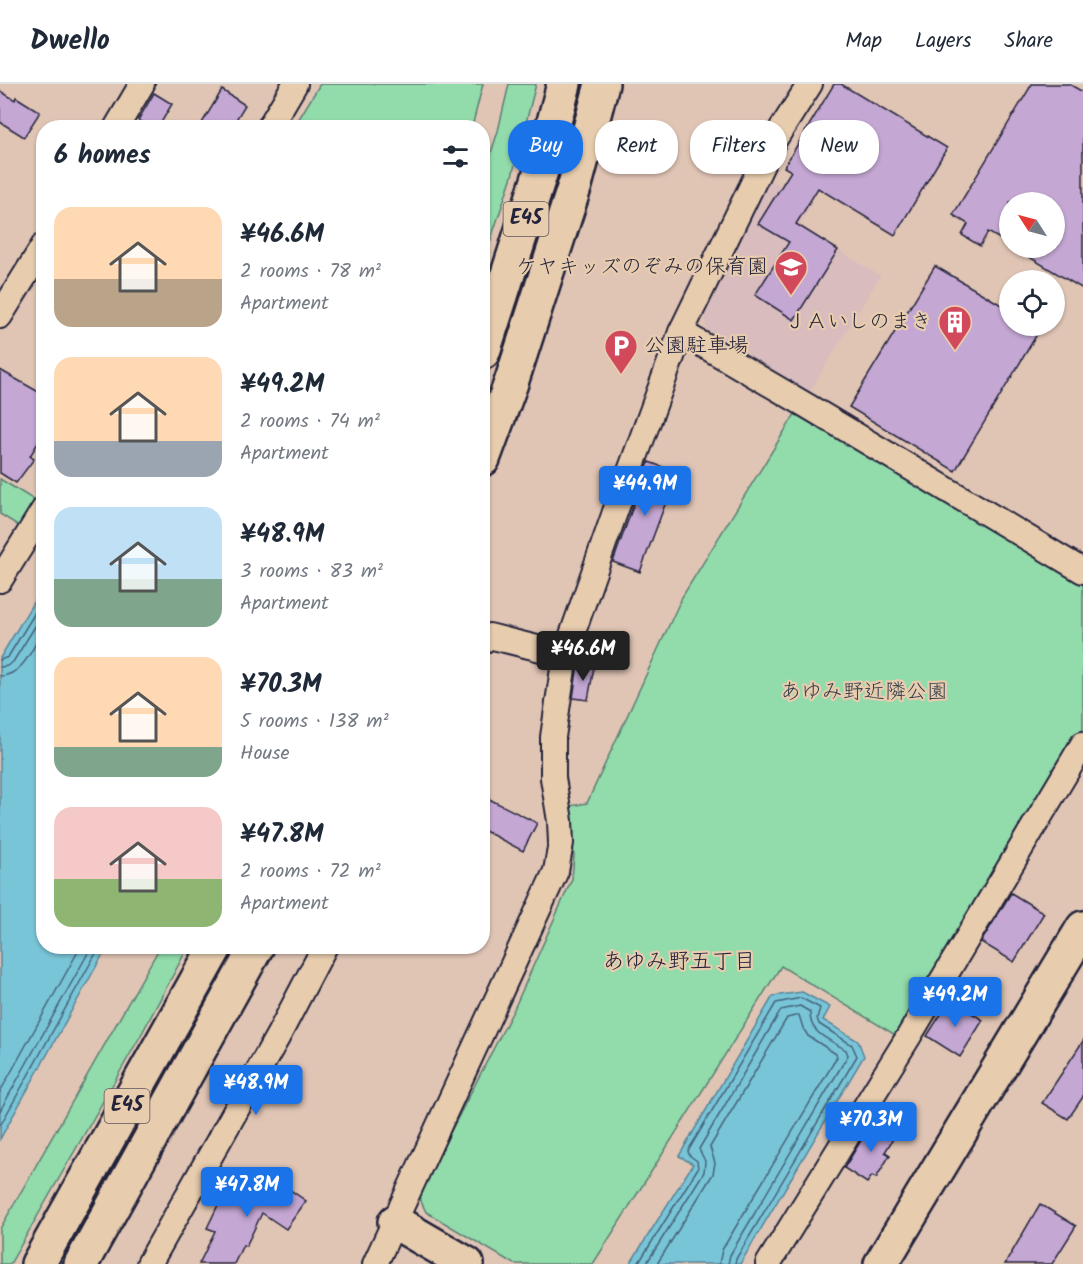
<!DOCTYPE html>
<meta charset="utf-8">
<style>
body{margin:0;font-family:Kalam,"Klee One",sans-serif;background:#f2f2f3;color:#1f2937;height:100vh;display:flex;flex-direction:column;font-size:22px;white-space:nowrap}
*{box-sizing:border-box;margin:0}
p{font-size:20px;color:#747a83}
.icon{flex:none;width:33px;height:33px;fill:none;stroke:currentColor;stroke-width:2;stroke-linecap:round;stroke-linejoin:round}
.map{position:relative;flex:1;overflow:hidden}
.side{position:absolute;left:36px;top:36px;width:454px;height:834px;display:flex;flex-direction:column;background:#fff;border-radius:24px;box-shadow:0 2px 4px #0004}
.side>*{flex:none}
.top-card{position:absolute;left:508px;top:36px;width:484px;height:54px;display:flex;gap:12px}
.needle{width:39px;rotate:306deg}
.tools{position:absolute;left:999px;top:108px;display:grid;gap:12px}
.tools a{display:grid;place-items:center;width:66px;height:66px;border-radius:50%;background:#fff;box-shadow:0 2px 4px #0004;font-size:30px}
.price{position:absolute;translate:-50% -51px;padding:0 14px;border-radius:6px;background:#1a73e8;color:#fff;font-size:20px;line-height:39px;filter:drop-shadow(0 2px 3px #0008)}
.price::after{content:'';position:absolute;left:50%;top:36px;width:18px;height:14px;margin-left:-9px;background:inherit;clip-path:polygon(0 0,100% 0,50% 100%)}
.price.selected{background:#222;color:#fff}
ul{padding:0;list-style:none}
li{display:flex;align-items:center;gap:18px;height:150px;padding:0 18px}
li span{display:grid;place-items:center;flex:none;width:168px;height:120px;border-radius:18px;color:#555}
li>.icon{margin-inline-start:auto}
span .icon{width:72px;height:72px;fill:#fffc;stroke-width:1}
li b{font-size:26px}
h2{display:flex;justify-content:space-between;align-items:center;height:72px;padding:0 18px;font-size:26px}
.chip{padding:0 21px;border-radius:24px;background:#fff;box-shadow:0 2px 4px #0004;font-size:21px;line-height:54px}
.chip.selected{background:#1a73e8;color:#fff}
header{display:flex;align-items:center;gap:36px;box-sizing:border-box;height:84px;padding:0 30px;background:#fff;border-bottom:2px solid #e0e1e3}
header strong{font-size:28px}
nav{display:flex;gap:33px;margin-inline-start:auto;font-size:21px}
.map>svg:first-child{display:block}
.built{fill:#d8bcbe}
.green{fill:#92dbab;stroke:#5a7e73;stroke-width:1.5}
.water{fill:#79c5d8;stroke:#568499;stroke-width:1.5}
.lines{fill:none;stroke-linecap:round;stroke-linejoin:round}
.shore{stroke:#45637a;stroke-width:1.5}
.building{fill:#c4a7d3;stroke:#22223b;stroke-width:1.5}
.street-casing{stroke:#22223b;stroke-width:28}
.secondary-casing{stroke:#22223b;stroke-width:38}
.highway-casing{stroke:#22223b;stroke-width:38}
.street{stroke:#e7ccae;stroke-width:24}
.secondary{stroke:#e7ccae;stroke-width:33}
.highway{stroke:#e7ccae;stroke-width:33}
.labels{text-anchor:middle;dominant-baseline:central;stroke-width:4.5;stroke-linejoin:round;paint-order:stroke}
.shield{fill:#e7ccae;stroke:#5d555e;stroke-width:1.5}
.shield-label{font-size:20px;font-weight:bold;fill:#22223b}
.poi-label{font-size:21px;fill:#22223b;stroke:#e7ccae;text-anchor:end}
.park-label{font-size:21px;fill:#333e4c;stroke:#e7ccae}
.neighbourhood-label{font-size:22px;fill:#22223b;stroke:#e7ccae}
</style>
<header>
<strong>Dwello</strong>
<nav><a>Map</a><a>Layers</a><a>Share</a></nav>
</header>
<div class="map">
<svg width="1083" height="1180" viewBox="0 0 1083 1180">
<rect width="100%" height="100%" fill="#e0c5b5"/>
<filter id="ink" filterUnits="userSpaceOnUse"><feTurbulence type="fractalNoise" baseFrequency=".0167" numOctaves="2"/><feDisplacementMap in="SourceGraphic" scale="12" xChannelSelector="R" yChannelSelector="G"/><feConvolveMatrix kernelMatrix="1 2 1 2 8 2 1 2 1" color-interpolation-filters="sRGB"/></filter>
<g filter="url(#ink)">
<polygon class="built" points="769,95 811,121 799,142 880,192 808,310 707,249 705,232"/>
<g class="green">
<polygon points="320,0 483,0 472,43 294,43"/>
<polygon points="509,0 536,0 512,92 483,179 483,94 498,47"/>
<polygon points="795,330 1083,497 1083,645 897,952 781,882 593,1180 514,1180 426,1128 418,1111 514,925 572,795 574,772 570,722 587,719 682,513"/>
<polygon points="0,395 36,417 19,442 0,430"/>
<polygon points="160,863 188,863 141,951 10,1180 0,1180 0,1145"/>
</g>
<g class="water">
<polygon points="43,502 44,862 107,863 0,1055 0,574"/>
<polygon points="802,908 830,923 823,936 858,957 864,972 740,1180 630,1180 693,1080 679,1072 773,912"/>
</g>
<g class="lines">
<g class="shore">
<polyline points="0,576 8,573 44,514"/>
<polyline points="0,583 7,582 13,578 44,528"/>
<path d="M0,592C23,592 33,563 44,545"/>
<polyline points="0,1008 81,862"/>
<polyline points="0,1027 92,862"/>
<polyline points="0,1042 100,862"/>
<polyline points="638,1180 698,1084 697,1077 689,1071 688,1067 776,919 801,914 820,924 817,934 819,940 852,961 857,972 736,1175 735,1180"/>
<path d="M646,1180L704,1088L705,1077L699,1065L781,926L800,922L810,928C809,950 829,955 846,966L848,971L730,1171L728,1180"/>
<polyline points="657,1180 713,1090 715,1079 710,1063 787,934 799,931 803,944 808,952 836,970 837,973 722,1166 719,1180"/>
</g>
</g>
<g class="building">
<polygon points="834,0 841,0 947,64 895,151 818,104 796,140 838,166 794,236 755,211 789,158 758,140 791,87 784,83"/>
<polygon points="1032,0 1069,0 1083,8 1083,205 1014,164 1054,164 1054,118 1010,118 1010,161 988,148 980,162 962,151 968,140 953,131"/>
<polygon points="222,6 245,21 231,44 199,44"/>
<polygon points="0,7 15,16 16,13 40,28 24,53 0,38"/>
<polygon points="154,9 172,20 158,44 150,44 138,36"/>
<polygon points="935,182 1010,226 1010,242 1042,242 955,387 849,323"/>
<polygon points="0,286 44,311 44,349 30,372 34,375 16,399 0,389"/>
<polygon points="649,378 671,386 670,389 676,391 640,488 613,478"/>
<polygon points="578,580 594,583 588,616 573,614"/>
<polygon points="483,712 537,739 523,767 483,746"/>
<polygon points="1011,809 1044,829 1014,878 981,858"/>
<polygon points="950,916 983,936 960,973 927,952"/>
<polygon points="1083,957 1083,1013 1068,1035 1042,1019"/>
<polygon points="873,1037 896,1050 885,1068 890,1071 876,1094 872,1092 867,1099 844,1084"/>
<polygon points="238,1092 277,1110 283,1101 306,1117 286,1145 262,1129 246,1162 243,1161 234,1180 199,1180 215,1147 207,1144 219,1119 222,1120 227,1108 230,1109"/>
<polygon points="1040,1120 1076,1142 1052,1180 1005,1180"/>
</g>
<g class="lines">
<defs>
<g id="street">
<polyline points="116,44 142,0"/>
<polyline points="269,44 295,0"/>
<polyline points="0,232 44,161"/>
<polyline points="681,248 809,323 1083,487"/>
<polyline points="0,496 44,425"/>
<polyline points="483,557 489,552 565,571"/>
<polyline points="149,1180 278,952 325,862"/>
<polyline points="375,1180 556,787 561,759 560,737 553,694 553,653 565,571 615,428 681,248 773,58 810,0"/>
<polyline points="768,1180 909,952 1083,660"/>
</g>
<g id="secondary">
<polyline points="395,1138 467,1180"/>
<polyline points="881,1180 1083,844"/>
</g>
<g id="highway">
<polyline points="483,268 541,87 564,0"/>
<polyline points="483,375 511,299 575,101 602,0"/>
<polyline points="38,1180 216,862"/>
<polyline points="81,1180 257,862"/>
</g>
</defs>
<use href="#street" class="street-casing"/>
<use href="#secondary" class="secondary-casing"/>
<use href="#highway" class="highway-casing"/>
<use href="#street" class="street"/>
<use href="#secondary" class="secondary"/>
<use href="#highway" class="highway"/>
</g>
</g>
<defs>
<symbol id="school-pin" viewBox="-11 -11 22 30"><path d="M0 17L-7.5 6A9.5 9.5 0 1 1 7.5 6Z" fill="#d1495b" stroke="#e7ccae"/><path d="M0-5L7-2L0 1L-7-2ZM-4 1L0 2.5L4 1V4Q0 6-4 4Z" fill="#fff"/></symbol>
<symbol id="building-pin" viewBox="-11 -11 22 30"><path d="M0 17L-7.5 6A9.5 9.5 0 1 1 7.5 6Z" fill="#d1495b" stroke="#e7ccae"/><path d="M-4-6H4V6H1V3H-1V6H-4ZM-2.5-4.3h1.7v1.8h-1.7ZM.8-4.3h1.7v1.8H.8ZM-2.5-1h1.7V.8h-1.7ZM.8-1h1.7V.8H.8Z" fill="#fff"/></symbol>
<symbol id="parking-pin" viewBox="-11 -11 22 30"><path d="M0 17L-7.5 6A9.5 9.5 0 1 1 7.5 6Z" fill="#d1495b" stroke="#e7ccae"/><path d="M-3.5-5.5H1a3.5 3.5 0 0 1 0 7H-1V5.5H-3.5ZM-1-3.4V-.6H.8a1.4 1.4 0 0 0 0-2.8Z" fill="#fff"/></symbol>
</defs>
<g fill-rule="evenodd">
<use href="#school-pin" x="772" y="164" width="38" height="52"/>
<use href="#building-pin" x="936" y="219" width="38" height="52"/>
<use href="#parking-pin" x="602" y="243" width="38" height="52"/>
</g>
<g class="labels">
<g class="shield">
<rect x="503.5" y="118" width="45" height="34" rx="4.5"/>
<rect x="104.5" y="1005" width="45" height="34" rx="4.5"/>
</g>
<g class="shield-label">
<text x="526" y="135">E45</text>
<text x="127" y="1022">E45</text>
</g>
<g class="poi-label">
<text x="768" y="183">ケヤキッズのぞみの保育園</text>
<text x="932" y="238">ＪＡいしのまき</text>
<text x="644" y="262" text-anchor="start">公園駐車場</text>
</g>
<g class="park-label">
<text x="864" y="608">あゆみ野近隣公園</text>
</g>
<g class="neighbourhood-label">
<text x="679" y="878">あゆみ野五丁目</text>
</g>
</g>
</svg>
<div class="tools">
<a><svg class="needle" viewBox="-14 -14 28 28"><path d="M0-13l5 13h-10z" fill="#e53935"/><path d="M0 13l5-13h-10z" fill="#747a83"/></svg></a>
<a><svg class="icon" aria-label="locate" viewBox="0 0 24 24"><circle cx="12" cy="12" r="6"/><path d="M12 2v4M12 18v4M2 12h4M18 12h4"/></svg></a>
</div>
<b class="price" style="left:645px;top:433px">¥44.9M</b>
<b class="price selected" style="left:583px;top:598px">¥46.6M</b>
<b class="price" style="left:955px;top:944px">¥49.2M</b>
<b class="price" style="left:256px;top:1032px">¥48.9M</b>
<b class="price" style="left:871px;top:1069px">¥70.3M</b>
<b class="price" style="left:247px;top:1134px">¥47.8M</b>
<div class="top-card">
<a class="chip selected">Buy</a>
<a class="chip">Rent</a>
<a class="chip">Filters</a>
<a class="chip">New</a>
</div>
<section class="side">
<h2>6 homes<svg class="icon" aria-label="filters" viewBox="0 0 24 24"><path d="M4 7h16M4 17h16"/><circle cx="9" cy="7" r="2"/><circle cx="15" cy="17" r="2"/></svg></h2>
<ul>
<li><span style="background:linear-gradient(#ffd9b3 60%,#b9a48a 0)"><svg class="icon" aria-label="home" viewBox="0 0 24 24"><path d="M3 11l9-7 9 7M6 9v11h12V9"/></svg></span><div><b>¥46.6M</b><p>2 rooms · 78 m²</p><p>Apartment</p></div></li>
<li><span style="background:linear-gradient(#ffd9b3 70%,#9aa5b1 0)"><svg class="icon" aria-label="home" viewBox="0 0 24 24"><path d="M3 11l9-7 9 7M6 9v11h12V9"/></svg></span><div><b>¥49.2M</b><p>2 rooms · 74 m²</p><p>Apartment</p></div></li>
<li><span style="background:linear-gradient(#bfe0f5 60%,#7fa58c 0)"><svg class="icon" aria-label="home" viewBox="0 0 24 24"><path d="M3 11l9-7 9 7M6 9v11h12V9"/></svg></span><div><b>¥48.9M</b><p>3 rooms · 83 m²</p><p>Apartment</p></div></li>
<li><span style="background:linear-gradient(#ffd9b3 75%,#7fa58c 0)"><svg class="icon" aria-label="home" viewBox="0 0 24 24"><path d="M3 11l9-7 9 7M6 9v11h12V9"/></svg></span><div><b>¥70.3M</b><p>5 rooms · 138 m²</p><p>House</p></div></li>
<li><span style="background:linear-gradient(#f6c9c9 60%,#8fb573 0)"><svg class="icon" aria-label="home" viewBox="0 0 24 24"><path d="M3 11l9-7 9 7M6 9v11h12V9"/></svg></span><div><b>¥47.8M</b><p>2 rooms · 72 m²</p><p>Apartment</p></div></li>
</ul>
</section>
</div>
